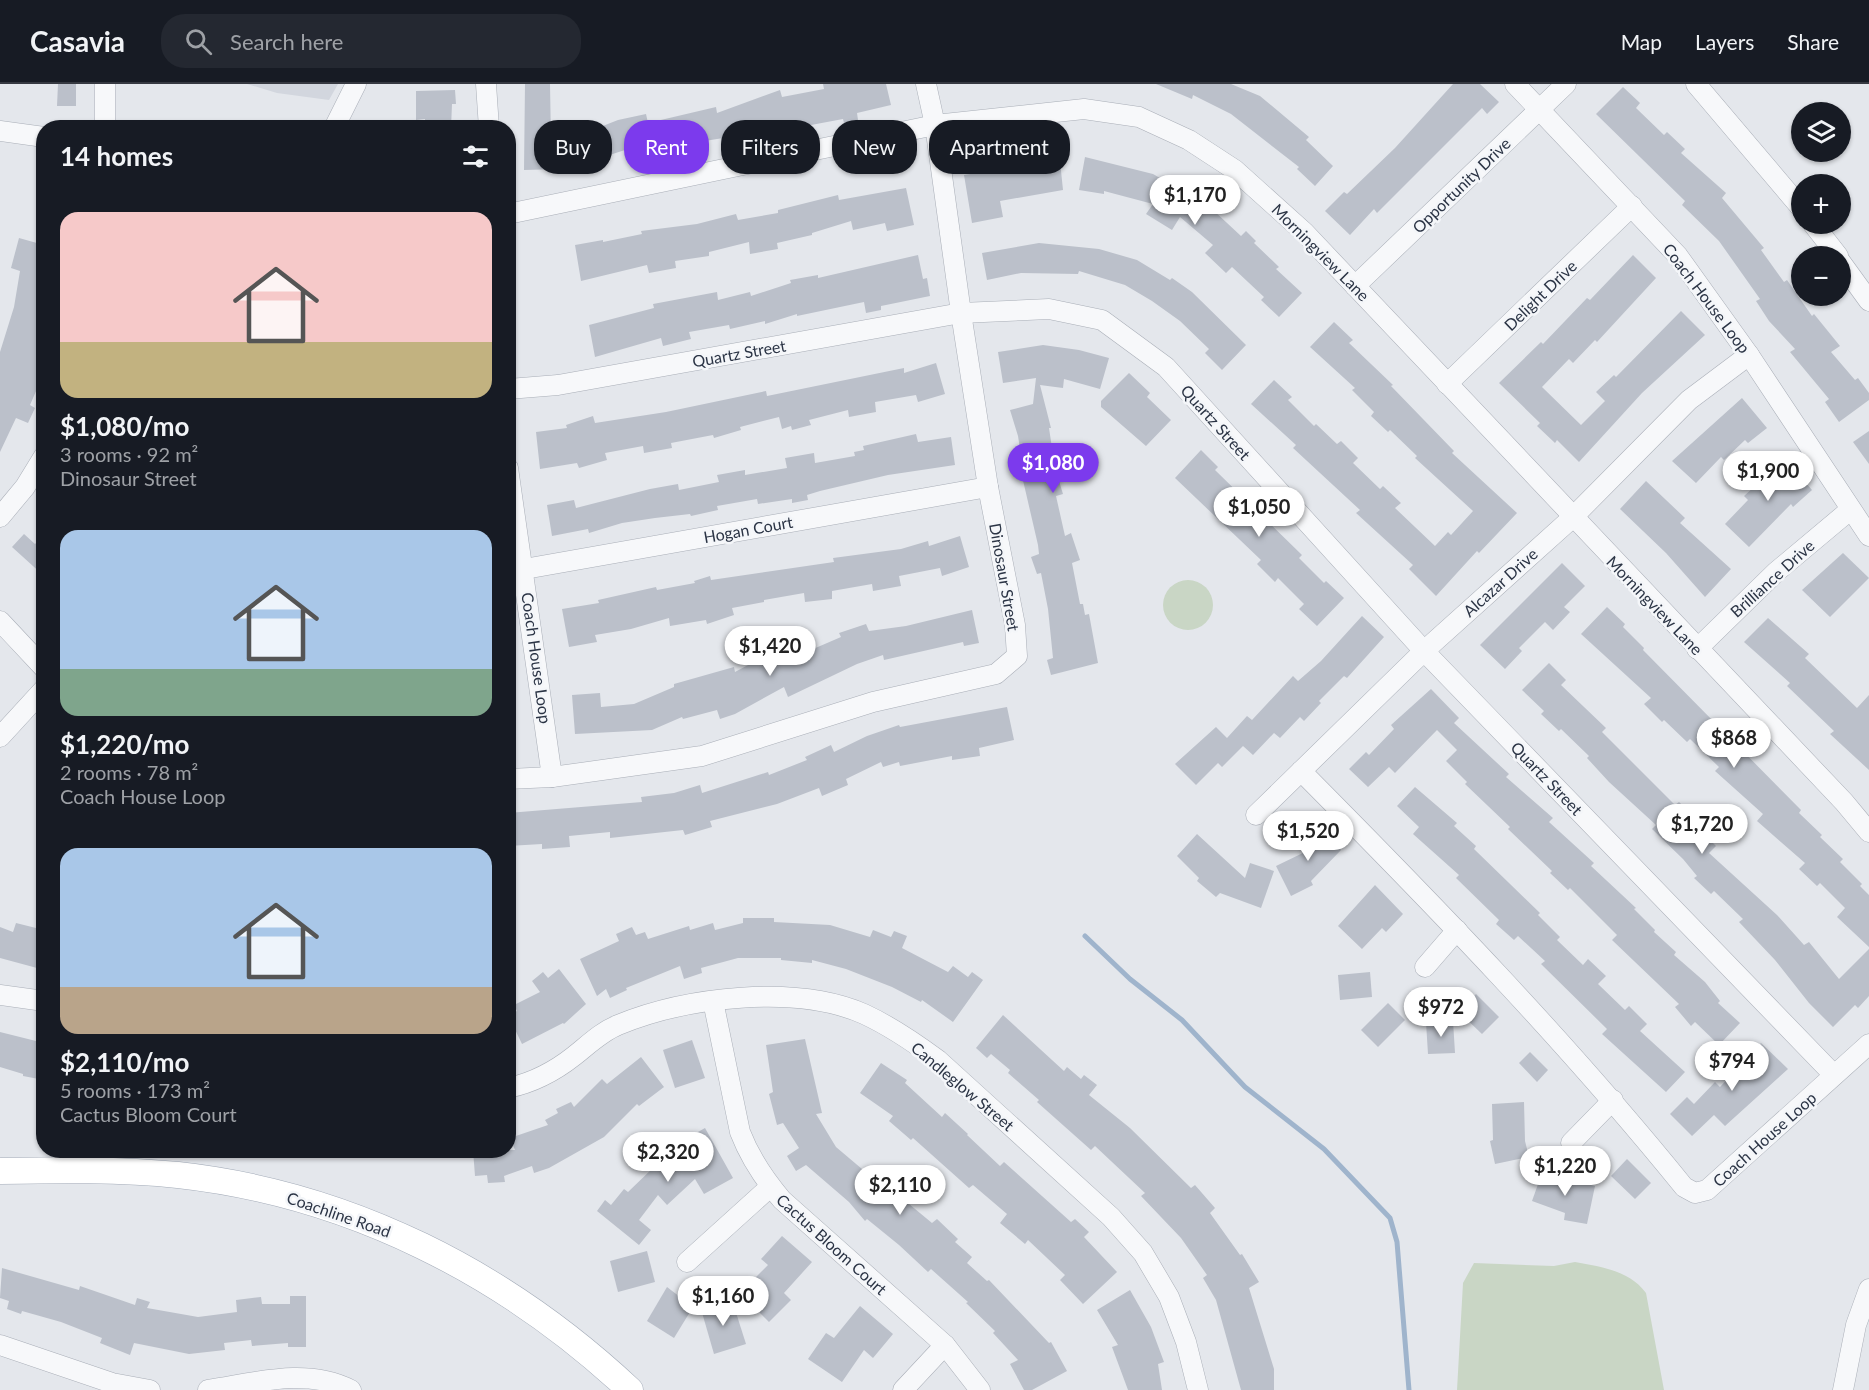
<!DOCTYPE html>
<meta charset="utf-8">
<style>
body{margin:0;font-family:Lato,sans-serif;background:#242831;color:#f1f3f6;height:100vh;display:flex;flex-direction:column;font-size:22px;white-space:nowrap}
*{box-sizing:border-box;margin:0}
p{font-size:20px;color:#9ea1a6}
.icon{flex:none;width:33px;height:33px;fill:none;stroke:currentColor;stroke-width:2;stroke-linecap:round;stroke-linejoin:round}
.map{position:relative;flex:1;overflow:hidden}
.side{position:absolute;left:36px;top:36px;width:480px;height:1038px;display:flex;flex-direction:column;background:#171b24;border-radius:24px;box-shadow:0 2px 4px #0004}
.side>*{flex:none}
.hud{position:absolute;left:534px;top:36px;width:570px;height:54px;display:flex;gap:12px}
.tools{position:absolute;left:1791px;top:18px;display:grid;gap:12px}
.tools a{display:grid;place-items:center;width:60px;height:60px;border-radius:50%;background:#171b24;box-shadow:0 2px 4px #0004;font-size:30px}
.price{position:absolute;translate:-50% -51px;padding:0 14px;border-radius:21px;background:#fff;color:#222;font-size:20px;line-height:39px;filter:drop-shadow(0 2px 3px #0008)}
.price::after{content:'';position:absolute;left:50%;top:36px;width:18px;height:14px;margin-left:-9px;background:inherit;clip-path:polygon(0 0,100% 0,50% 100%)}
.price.selected{background:#7c3aed;color:#fff}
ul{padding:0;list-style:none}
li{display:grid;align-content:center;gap:12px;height:318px;padding:0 24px}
li span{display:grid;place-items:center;height:186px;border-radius:18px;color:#555}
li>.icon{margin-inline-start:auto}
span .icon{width:108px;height:108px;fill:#fffc;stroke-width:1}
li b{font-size:26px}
h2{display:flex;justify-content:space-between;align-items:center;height:72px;padding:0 24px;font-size:26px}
.tag{padding:0 21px;border-radius:24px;background:#171b24;box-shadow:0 2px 4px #0004;font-size:21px;line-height:54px}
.tag.selected{background:#7c3aed;color:#fff}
header{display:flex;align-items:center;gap:36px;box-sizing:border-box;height:84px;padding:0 30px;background:#171b24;border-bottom:2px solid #363941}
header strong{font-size:28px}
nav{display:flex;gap:33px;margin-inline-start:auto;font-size:21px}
.search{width:420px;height:54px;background:#242831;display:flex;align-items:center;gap:15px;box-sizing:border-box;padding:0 21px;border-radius:24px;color:#9ea1a6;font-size:22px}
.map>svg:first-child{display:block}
.built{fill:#d2d6de}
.green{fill:#c9d6c5}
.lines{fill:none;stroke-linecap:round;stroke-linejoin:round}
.stream{stroke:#9fb4cc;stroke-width:5}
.building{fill:#bbc0ca}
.minor-casing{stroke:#a9aeb7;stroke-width:21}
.major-casing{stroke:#a3abb8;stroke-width:27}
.minor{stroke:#f7f8fa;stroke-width:20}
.major{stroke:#fff;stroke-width:26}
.labels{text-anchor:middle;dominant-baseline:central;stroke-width:5;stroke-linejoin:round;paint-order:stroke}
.street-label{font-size:16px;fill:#2b3445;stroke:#f4f6f9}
</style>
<header>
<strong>Casavia</strong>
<div class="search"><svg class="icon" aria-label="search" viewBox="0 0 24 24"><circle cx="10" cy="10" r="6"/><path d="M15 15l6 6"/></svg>Search here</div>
<nav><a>Map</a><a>Layers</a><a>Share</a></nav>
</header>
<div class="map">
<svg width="1869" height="1306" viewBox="0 0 1869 1306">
<rect width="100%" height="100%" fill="#e4e7ec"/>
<polygon class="built" points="247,0 338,0 329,16 277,9"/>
<g class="green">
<circle cx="1188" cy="521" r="25"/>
<path d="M1575,1178C1601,1183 1629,1186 1646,1209L1664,1306H1457L1463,1199L1474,1179L1554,1182Z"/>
</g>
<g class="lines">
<polyline class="stream" points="1085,852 1130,895 1182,936 1245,1003 1324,1065 1390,1134 1397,1158 1409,1306"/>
</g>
<g class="building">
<polygon points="58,0 76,0 76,22 57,22"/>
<polygon points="525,0 550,0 551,58 559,57 560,85 524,86"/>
<polygon points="823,0 886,0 891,21 857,29 858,36 844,39 843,35 795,44 795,39 743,57 741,51 687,60 688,63 674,66 673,62 627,73 625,66 594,76 585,49 618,36 646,30 648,39 716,23 717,29 780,6 782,13 824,5"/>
<polygon points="1156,0 1231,0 1260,12 1309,53 1306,56 1333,82 1315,102 1297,85 1299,83 1231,30 1193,11 1192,15"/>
<polygon points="1453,0 1480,0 1499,18 1487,30 1482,24 1377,129 1374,125 1350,151 1325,127 1344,108 1347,110 1395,64"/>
<polygon points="1623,3 1640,19 1636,24 1664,51 1667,48 1685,65 1681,69 1726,109 1722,114 1764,164 1761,166 1784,198 1787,196 1812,232 1814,230 1840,262 1831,268 1855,296 1858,294 1869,309 1869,316 1839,338 1825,318 1829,315 1790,268 1795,265 1769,237 1756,217 1760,215 1719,157 1682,121 1685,117 1596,30"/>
<polygon points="455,6 456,20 452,20 451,44 425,44 425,35 416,36 416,7"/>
<polygon points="1085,73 1153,90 1179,105 1182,99 1199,109 1214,122 1212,125 1241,152 1246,147 1256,157 1254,159 1279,183 1276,185 1302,209 1279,233 1261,216 1264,213 1232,183 1226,189 1205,169 1213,161 1180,133 1172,146 1146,130 1153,120 1104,107 1104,110 1079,106"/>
<polygon points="1060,77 1063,106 1000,117 1003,133 972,139 964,91 1007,84 1007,81 1022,79 1023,81"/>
<polygon points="906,104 914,141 887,147 885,139 853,146 851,137 812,149 812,151 777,159 778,165 750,170 749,158 709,168 709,172 675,177 676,184 649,189 647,181 581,197 575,161 603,156 603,158 642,150 641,147 697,140 736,130 738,136 778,129 778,126 838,111 839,116"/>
<polygon points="19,154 44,161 44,254 36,279 41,282 38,289 43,291 30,321 35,324 28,339 16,334 0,368 0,268 14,223 20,187 11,184"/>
<polygon points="1039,159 1099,165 1137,176 1170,196 1172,194 1192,208 1246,261 1222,286 1205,269 1209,265 1180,237 1152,217 1125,201 1079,187 1078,190 1021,189 987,196 982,169"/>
<polygon points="918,171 923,195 927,194 930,212 881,222 881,226 866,229 864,218 797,232 797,230 765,240 765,237 730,245 729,241 689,248 691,255 663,262 661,254 595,273 589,241 654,224 653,220 717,208 718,216 750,208 751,212 791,199 790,196 818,191 818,194"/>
<polygon points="1633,171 1656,194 1597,258 1595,256 1573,279 1569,275 1542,303 1581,341 1605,317 1596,308 1614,291 1616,293 1681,227 1705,251 1642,309 1579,378 1557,356 1555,359 1537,342 1540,339 1499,299 1541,258 1543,260 1587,214 1590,216"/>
<polygon points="1334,238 1353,256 1349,259 1393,301 1391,302 1454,367 1452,369 1517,429 1479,469 1477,467 1436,512 1409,485 1413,481 1356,429 1360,426 1293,364 1296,361 1251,320 1274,296 1292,313 1288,316 1314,342 1316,340 1337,360 1341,357 1358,374 1353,379 1380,405 1383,402 1401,419 1395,424 1435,462 1448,448 1451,451 1473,427 1415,374 1417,372 1390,346 1388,348 1371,332 1374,328 1352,306 1355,304 1310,263"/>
<polygon points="1043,261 1079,266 1109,274 1100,305 1064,295 1063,304 1040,301 1051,344 1049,344 1055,384 1063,410 1056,412 1065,452 1071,449 1080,476 1072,479 1080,520 1083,520 1085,531 1089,530 1098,579 1051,591 1047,576 1053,574 1048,525 1041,489 1037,490 1031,473 1039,470 1038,461 1022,392 1024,391 1018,352 1010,326 1033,320 1036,294 1003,299 998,268"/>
<polygon points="936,279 945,310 918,318 916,311 875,318 876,328 849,333 848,326 809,336 811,341 792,346 791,342 782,345 779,333 740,343 741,346 714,354 713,351 671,359 672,364 644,369 643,362 605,369 607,376 579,384 577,379 540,385 536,348 567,344 566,341 593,332 595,339 666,328 766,307 767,312 904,284 904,289"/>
<polygon points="1129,289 1150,309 1147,313 1171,336 1146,362 1101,323 1101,317"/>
<polygon points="1742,314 1767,344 1748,359 1745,356 1724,376 1721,373 1696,399 1672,377"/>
<polygon points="1869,347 1869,380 1853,358"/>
<polygon points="916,350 918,358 951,353 955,381 888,391 820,407 807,411 808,416 792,419 792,415 758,420 757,415 717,422 718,426 691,432 690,430 655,434 622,439 589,449 588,445 552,452 547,421 574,416 576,424 650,405 678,400 679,406 719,398 717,391 745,386 745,391 787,384 785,374 814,369 815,379 855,372 854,368 864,366 863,362"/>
<polygon points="1201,366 1218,383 1215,386 1302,471 1299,474 1324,499 1326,497 1344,514 1317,542 1299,525 1304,520 1278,494 1275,498 1257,480 1261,476 1175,394"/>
<polygon points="1785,375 1812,406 1793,423 1791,420 1749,463 1725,440 1748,416 1744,412"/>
<polygon points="1646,397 1685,434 1680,439 1731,485 1705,513 1666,469 1620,425"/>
<polygon points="24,450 35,460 44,452 44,492 12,463"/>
<polygon points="960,452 969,483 942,492 940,484 899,492 901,502 873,507 872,500 832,507 832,515 805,518 804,509 764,516 764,518 732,524 734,531 707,540 706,536 670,542 669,534 631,545 595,551 597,558 569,563 562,525 599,519 598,516 656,503 657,506 695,499 694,497 710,492 711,496 834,478 833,474 901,465 928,457 929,462"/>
<polygon points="1843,469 1869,494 1830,533 1802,506"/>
<polygon points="1562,479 1585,502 1564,523 1570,528 1553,546 1545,538 1519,564 1522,567 1505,585 1480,561"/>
<polygon points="1607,523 1625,540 1623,543 1644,564 1643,566 1801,726 1799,729 1822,751 1820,753 1843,775 1840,778 1862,800 1860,802 1869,811 1869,863 1837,833 1845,824 1820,799 1817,802 1799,785 1805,779 1757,737 1763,730 1715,687 1719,683 1690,655 1687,658 1664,636 1662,638 1644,620 1651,614 1581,550"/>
<polygon points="972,526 979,559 964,562 963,558 884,576 883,571 857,580 788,613 784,603 735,630 720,635 717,626 683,635 682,633 652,646 575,650 572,611 600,609 601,623 634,620 674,603 674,600 734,583 735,588 763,573 769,584 841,553 839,549 866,540 869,547 906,542"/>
<polygon points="1362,532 1384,553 1347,594 1344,592 1319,617 1321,619 1304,637 1300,633 1280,654 1274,649 1253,671 1243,662 1222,683 1218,679 1196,701 1175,680 1216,643 1227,654 1247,632 1252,636 1293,592 1298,597 1321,577"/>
<polygon points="1768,534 1809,570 1805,574 1857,624 1869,611 1869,686 1830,650 1834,647 1787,602 1790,599 1744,558"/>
<polygon points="1549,579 1566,596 1561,601 1606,644 1602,648 1675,721 1679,718 1697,735 1693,739 1716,762 1709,769 1777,831 1804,861 1809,858 1839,895 1869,865 1869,912 1858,924 1855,921 1833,943 1809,919 1775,876 1739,838 1743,835 1714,807 1711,810 1694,794 1697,792 1683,775 1652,745 1656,741 1609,698 1587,674 1589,672 1561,645 1559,647 1541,630 1544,627 1522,606"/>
<polygon points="1431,605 1459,634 1454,639 1509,690 1506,693 1553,734 1549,738 1594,779 1591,782 1636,824 1634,825 1655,846 1654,848 1676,868 1674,871 1705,898 1720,917 1718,919 1740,939 1719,961 1695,938 1691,942 1675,923 1679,920 1612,856 1617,851 1570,804 1568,806 1550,789 1552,787 1508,745 1510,743 1465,700 1467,698 1446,677 1457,666 1437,646 1395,689 1389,683 1368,703 1349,685 1366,668 1369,671 1394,645 1391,641"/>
<polygon points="1007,623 1014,656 979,664 980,672 952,676 952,672 900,682 899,678 883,683 881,678 846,695 848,701 822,712 819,704 777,720 710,737 712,743 685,751 683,746 610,754 610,748 569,752 570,763 542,765 542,760 508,762 508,729 642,718 641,713 674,709 700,701 702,709 768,688 769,691 807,676 805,673 831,661 834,668 867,652 899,641 900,643"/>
<polygon points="1415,703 1457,739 1454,742 1476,762 1474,765 1540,829 1538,831 1560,853 1557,856 1583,881 1588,875 1606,892 1598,900 1625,926 1629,922 1647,940 1640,947 1685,988 1666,1008 1602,950 1607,945 1541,880 1545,877 1518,852 1514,856 1496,840 1499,836 1456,794 1459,791 1413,750 1419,743 1397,722"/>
<polygon points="1317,742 1341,766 1311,797 1313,801 1291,812 1276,782 1307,767 1300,760"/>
<polygon points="1197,750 1245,794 1250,779 1274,787 1261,824 1220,809 1216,813 1197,797 1199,794 1177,772"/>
<polygon points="1375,801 1403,830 1386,848 1382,844 1362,865 1338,842"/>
<polygon points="743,834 774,834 774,838 830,841 870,853 873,846 891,853 894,847 907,852 902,864 948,888 953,882 968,893 972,888 983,896 953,938 922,916 921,918 892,903 846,885 812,876 812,879 781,876 781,874 738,874 701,884 702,889 684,895 680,882 626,904 627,906 610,914 606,905 597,912 580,875 619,857 616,850 632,843 636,851 645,848 648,855 689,842 690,846 713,839 715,846 743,839"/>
<polygon points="16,839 44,846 44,858 37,884 0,874 0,843 13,848"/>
<polygon points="559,885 586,920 564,940 563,939 522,960 508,931 517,927 514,921 540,908 532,897 543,888 548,894"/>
<polygon points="1370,888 1372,913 1340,916 1338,891"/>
<polygon points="1476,910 1499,933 1482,950 1459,928"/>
<polygon points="1388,919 1405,936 1378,963 1361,946"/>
<polygon points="1003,931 1064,987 1067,983 1081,995 1084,991 1097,1001 1089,1011 1130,1044 1191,1104 1195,1101 1215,1124 1210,1129 1240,1171 1242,1170 1259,1198 1249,1204 1274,1285 1274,1306 1241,1306 1216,1216 1203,1194 1207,1191 1181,1154 1141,1112 1145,1109 1095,1062 1091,1066 1037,1018 1039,1016 1008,989 1010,986 991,970 987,974 976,964"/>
<polygon points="1453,937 1455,969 1428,970 1426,938"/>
<polygon points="0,948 44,959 44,996 23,992 23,990 0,983"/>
<polygon points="805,955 822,1029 816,1030 836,1063 862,1085 860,1087 897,1122 903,1115 932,1139 937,1135 958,1155 955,1158 972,1173 967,1179 987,1197 989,1196 1049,1259 1051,1258 1067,1287 1032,1306 1024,1306 1010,1280 1018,1276 993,1249 995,1247 966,1219 968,1218 931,1185 928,1188 899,1161 867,1135 865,1137 849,1118 806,1081 796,1087 787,1072 799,1064 783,1039 777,1041 769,1010 773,1008 766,961"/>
<polygon points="692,956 705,994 675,1004 663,966"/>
<polygon points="1761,959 1788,985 1725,1042 1714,1031 1692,1052 1670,1030 1687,1013 1694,1020 1715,998 1720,1003"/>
<polygon points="1530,968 1548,986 1537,998 1519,979"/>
<polygon points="641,973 664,1003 639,1022 637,1020 604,1053 549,1084 534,1089 532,1082 504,1092 505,1098 488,1099 487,1091 475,1092 473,1066 515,1066 510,1054 548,1041 545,1036 558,1029 556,1025 571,1018 574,1023 602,995 607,1000"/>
<polygon points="881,979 907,996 905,999 942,1033 945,1029 968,1050 967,1051 1000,1082 1004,1078 1071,1138 1075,1135 1089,1148 1084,1153 1117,1188 1083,1220 1060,1196 1065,1191 1028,1156 1025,1160 1000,1139 1007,1130 973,1101 969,1104 913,1054 911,1056 889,1037 893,1032 860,1009"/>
<polygon points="1524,1018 1525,1057 1529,1073 1495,1080 1490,1057 1493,1056 1492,1020"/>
<polygon points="705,1044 733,1094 704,1110 695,1095 667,1121 658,1111 639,1136 651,1146 639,1161 597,1127 605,1116 611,1121 624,1105 628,1108 680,1058"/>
<polygon points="1627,1075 1651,1099 1635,1115 1611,1092"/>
<polygon points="1542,1089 1595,1102 1587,1140 1564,1136 1565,1129 1532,1117"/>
<polygon points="782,1152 812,1178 784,1209 791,1216 769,1238 740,1209 768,1181 761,1175"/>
<polygon points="647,1167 655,1198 618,1208 610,1177"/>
<polygon points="2,1184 79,1206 80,1202 135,1221 137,1214 150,1218 147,1224 198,1233 237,1228 236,1216 261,1213 262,1220 290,1220 290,1212 306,1212 306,1263 288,1263 288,1259 252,1262 251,1256 224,1259 225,1266 189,1270 134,1259 130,1271 100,1259 102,1254 61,1238 22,1227 21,1230 7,1225 9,1217 0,1214"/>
<polygon points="667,1203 693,1223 674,1254 647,1237"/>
<polygon points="1130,1206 1151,1243 1164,1278 1158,1280 1162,1306 1128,1306 1112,1263 1118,1261 1097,1226"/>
<polygon points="732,1216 746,1260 714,1270 701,1225"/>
<polygon points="860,1222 893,1250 873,1274 864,1266 842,1298 808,1275 826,1249 834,1254"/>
</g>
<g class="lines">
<defs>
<g id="minor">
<polyline points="486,0 489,44"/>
<polyline points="1515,0 1678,172 1749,271 1869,452"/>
<polyline points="1696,0 1802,125"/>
<polyline points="105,44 105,0"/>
<polyline points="334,44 356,0"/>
<polyline points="0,47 44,53"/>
<polyline points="508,130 935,41 1084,25 1139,33 1189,56 1235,86 1304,148 1844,718 1869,748"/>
<polyline points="1813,140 1838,172"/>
<polyline points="1840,177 1869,217"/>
<polyline points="1355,202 1566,0"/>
<polyline points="1447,300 1632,122"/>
<polyline points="508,305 558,301 961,229 1049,225 1102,236 1166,283 1424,567 1834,991"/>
<polyline points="508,384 552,693"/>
<polyline points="0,433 25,403 44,372"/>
<polyline points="508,488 988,403"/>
<polyline points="0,537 44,584"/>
<polyline points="1697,565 1776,488 1850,426"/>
<polyline points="0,653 44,605"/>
<path d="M1301,687C1434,821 1565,956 1684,1103L1695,1109L1707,1106L1869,960"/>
<polyline points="508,695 552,693 702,672 873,618 996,590 1017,572 1015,541 988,403 961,229 935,41 926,0"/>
<polyline points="1256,731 1424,567 1572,434 1689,316 1749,271"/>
<polyline points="1425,883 1457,846"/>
<polyline points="0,911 44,917"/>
<path d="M713,917L740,1048C750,1074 764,1095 782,1116L945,1261L980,1306"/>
<path d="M508,1004C532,999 555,987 574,972C588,961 601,948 618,941C686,913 796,900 864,930C890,942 915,959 938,976L1111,1133L1143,1169L1169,1213L1186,1258L1198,1306"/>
<polyline points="1571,1059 1613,1016"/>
<polyline points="687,1178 770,1103"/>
<polyline points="0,1261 112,1299 150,1306"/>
<path d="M208,1306C255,1299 306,1283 351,1306"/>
<polyline points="903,1306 945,1261"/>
<polyline points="1843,1306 1856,1241 1869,1205"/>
</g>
<path id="major" d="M0,1087C59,1086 119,1085 178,1091C350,1110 505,1189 630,1306"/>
</defs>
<use href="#minor" class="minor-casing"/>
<use href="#major" class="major-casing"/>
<use href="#minor" class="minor"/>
<use href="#major" class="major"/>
</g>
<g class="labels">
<g class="street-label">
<text transform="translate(1461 101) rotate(-44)">Opportunity Drive</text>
<text transform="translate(1321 168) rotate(45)">Morningview Lane</text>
<text transform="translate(1540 211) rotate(-44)">Delight Drive</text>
<text transform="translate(1707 214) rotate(53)">Coach House Loop</text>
<text transform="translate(739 269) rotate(-10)">Quartz Street</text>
<text transform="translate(1216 338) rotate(48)">Quartz Street</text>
<text transform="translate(748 445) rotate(-10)">Hogan Court</text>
<text transform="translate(1005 493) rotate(80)">Dinosaur Street</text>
<text transform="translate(1772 494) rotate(-42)">Brilliance Drive</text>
<text transform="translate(1500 498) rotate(-42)">Alcazar Drive</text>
<text transform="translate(1655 521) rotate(46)">Morningview Lane</text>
<text transform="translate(537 574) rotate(82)">Coach House Loop</text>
<text transform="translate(1547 694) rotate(46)">Quartz Street</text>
<text transform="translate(963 1002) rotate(40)">Candleglow Street</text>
<text transform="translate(1764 1055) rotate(-42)">Coach House Loop</text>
<text transform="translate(339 1130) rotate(19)">Coachline Road</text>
<text transform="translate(832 1160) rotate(42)">Cactus Bloom Court</text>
</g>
</g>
</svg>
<div class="tools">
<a><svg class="icon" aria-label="layers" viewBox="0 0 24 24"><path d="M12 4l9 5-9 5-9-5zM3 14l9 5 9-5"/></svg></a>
<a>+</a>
<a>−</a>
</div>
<b class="price" style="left:1195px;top:142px">$1,170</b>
<b class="price selected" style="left:1053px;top:410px">$1,080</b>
<b class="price" style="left:1768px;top:418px">$1,900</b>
<b class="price" style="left:1259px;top:454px">$1,050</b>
<b class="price" style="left:770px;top:593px">$1,420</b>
<b class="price" style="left:1734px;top:685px">$868</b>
<b class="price" style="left:1702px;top:771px">$1,720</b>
<b class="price" style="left:1308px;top:778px">$1,520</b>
<b class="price" style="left:1441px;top:954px">$972</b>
<b class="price" style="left:1732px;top:1008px">$794</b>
<b class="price" style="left:668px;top:1099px">$2,320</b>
<b class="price" style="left:1565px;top:1113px">$1,220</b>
<b class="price" style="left:900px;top:1132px">$2,110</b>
<b class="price" style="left:723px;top:1243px">$1,160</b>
<div class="hud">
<a class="tag">Buy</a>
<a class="tag selected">Rent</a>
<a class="tag">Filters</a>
<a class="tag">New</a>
<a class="tag">Apartment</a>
</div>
<section class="side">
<h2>14 homes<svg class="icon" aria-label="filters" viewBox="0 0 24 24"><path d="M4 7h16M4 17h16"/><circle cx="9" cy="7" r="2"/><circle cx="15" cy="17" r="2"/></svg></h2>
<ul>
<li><span style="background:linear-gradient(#f6c9c9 70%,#c2b280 0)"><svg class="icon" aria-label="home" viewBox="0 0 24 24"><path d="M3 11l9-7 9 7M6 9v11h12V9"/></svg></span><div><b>$1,080/mo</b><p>3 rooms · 92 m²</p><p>Dinosaur Street</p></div></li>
<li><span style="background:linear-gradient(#a9c7e8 75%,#7fa58c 0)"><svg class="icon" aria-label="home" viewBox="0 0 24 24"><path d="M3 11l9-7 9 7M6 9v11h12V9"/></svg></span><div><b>$1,220/mo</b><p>2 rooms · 78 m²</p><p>Coach House Loop</p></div></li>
<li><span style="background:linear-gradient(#a9c7e8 75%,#b9a48a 0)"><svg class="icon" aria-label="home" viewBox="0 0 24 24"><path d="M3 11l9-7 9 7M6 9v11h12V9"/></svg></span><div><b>$2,110/mo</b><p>5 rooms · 173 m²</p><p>Cactus Bloom Court</p></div></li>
</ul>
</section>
</div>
